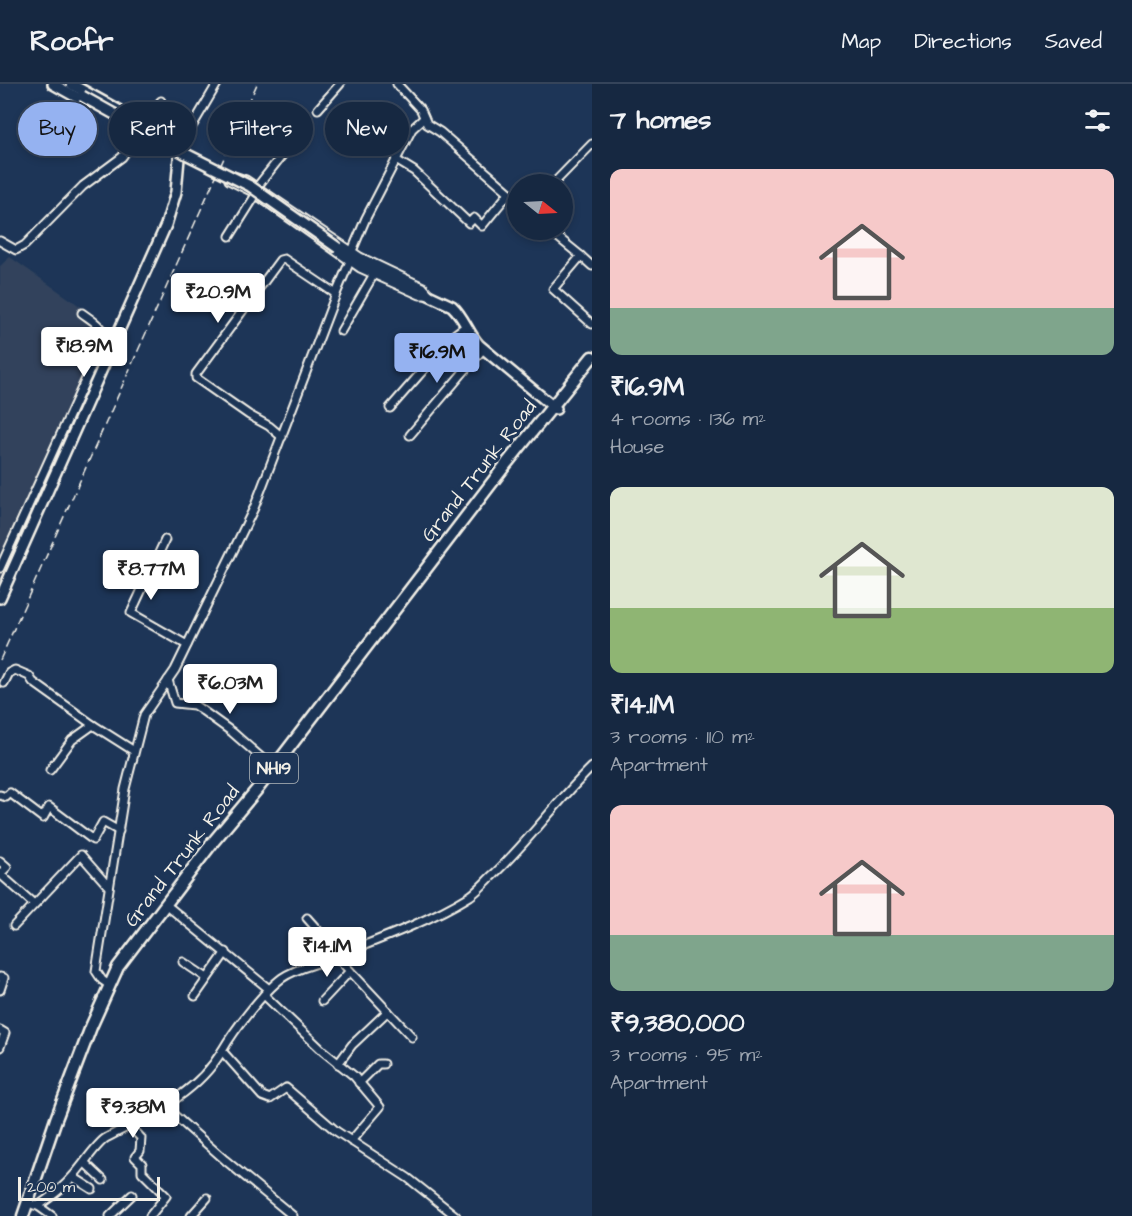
<!DOCTYPE html>
<meta charset="utf-8">
<style>
body{margin:0;font-family:"Architects Daughter",sans-serif;background:#1f3048;color:#f1f3f6;height:100vh;display:flex;flex-direction:column;font-size:22px;white-space:nowrap}
*{box-sizing:border-box;margin:0}
p{font-size:20px;color:#9ea6b1}
.icon{flex:none;width:33px;height:33px;fill:none;stroke:currentColor;stroke-width:2;stroke-linecap:round;stroke-linejoin:round}
.map{position:relative;flex:1;overflow:hidden}
.drawer{display:flex;flex-direction:column;background:#162841;width:540px}
.drawer>*{flex:none}
.hud{position:absolute;left:18px;top:18px;width:483px;height:54px;display:flex;gap:12px}
.needle{width:39px;rotate:108deg}
.tools{position:absolute;left:507px;top:90px;display:grid;gap:12px}
.tools a{display:grid;place-items:center;width:66px;height:66px;border-radius:50%;background:#162841;box-shadow:0 3px 9px #0003,0 0 0 2px #35445a;font-size:30px}
.scale{position:absolute;left:18px;bottom:15px;width:142px;box-sizing:border-box;padding-left:6px;border:3px solid #f4f1e8;border-top:0;font-size:16px;line-height:21px;white-space:nowrap;color:#f4f1e8;-webkit-text-stroke:4px #1d3557;paint-order:stroke}
.price{position:absolute;translate:-50% -51px;padding:0 14px;border-radius:6px;background:#fff;color:#222;font-size:20px;line-height:39px;filter:drop-shadow(0 2px 3px #0008)}
.price::after{content:'';position:absolute;left:50%;top:36px;width:18px;height:14px;margin-left:-9px;background:inherit;clip-path:polygon(0 0,100% 0,50% 100%)}
.price.on{background:#95b2f1;color:#111}
ul{padding:0;list-style:none}
li{display:grid;align-content:center;gap:12px;height:318px;padding:0 18px}
li span{display:grid;place-items:center;height:186px;border-radius:12px;color:#555}
li>.icon{margin-inline-start:auto}
span .icon{width:108px;height:108px;fill:#fffc;stroke-width:1}
li b{font-size:26px}
h2{display:flex;justify-content:space-between;align-items:center;height:72px;padding:0 18px;font-size:26px}
.tag{padding:0 21px;border-radius:27px;background:#162841;box-shadow:0 3px 9px #0003,0 0 0 2px #35445a;font-size:21px;line-height:54px}
.tag.on{background:#95b2f1;color:#111}
header{display:flex;align-items:center;gap:36px;box-sizing:border-box;height:84px;padding:0 30px;background:#162841;border-bottom:2px solid #35445a}
header strong{font-size:28px}
nav{display:flex;gap:33px;margin-inline-start:auto;font-size:21px}
main{display:flex;flex:1;min-height:0}
.map>svg:first-child{display:block}
.built{fill:#30425c}
.lines{fill:none;stroke-linecap:round;stroke-linejoin:round}
.minor-casing{stroke:#f4f1e8;stroke-width:11}
.major-casing{stroke:#f4f1e8;stroke-width:14}
.highway-casing{stroke:#f4f1e8;stroke-width:15}
.minor{stroke:#1d3557;stroke-width:7}
.major{stroke:#1d3557;stroke-width:9}
.highway{stroke:#1d3557;stroke-width:10}
.rail{stroke:#f4f1e8;stroke-width:1.5;stroke-dasharray:9 4.5;stroke-linecap:butt}
.major-bridge-casing{stroke:#f4f1e8;stroke-width:14;stroke-linecap:butt}
.major-bridge{stroke:#1d3557;stroke-width:9}
.labels{text-anchor:middle;dominant-baseline:central;stroke-width:6;stroke-linejoin:round;paint-order:stroke}
.shield{fill:#1d3557;stroke:#b4b9bc;stroke-width:1.5}
.shield-label{font-size:18px;font-weight:bold;fill:#f4f1e8}
.street-label{font-size:20px;fill:#f4f1e8;stroke:#1d3557}
</style>
<header>
<strong>Roofr</strong>
<nav><a>Map</a><a>Directions</a><a>Saved</a></nav>
</header>
<main>
<div class="map">
<svg width="592" height="1132" viewBox="0 0 592 1132">
<rect width="100%" height="100%" fill="#1d3557"/>
<filter id="ink" filterUnits="userSpaceOnUse"><feTurbulence type="fractalNoise" baseFrequency=".0167" numOctaves="2"/><feDisplacementMap in="SourceGraphic" scale="12" xChannelSelector="R" yChannelSelector="G"/><feConvolveMatrix kernelMatrix="1 2 1 2 8 2 1 2 1" color-interpolation-filters="sRGB"/></filter>
<g filter="url(#ink)">
<polygon class="built" points="10,173 117,248 0,509 0,182"/>
<g class="lines">
<defs>
<g id="minor">
<polyline points="397,0 421,26 427,40 440,48 518,116"/>
<polyline points="318,25 340,0"/>
<polyline points="180,63 217,0"/>
<polyline points="396,76 414,87 469,139 474,134 482,142 509,109"/>
<polygon points="231,91 246,96 360,173 423,203 430,211 420,211 360,184 251,107 229,96"/>
<polyline points="553,100 592,60"/>
<polyline points="257,103 287,65 263,46"/>
<polyline points="549,146 581,172 553,205 592,240"/>
<polyline points="230,152 257,109"/>
<polyline points="0,157 16,166 25,161 83,102 122,73 140,48 145,37 161,17"/>
<polyline points="352,167 366,134 412,45 424,34"/>
<polyline points="581,172 592,182"/>
<polyline points="341,247 374,190"/>
<polyline points="390,324 455,250 466,242"/>
<polyline points="410,351 483,265"/>
<polyline points="282,353 269,342 249,331 196,294 196,290 280,176 284,175 336,210 350,177"/>
<polyline points="165,456 131,529 187,561"/>
<path d="M0,484L104,255C104,242 91,236 82,229"/>
<polyline points="168,596 175,619 194,621 203,627 232,648 273,684"/>
<polyline points="4,599 9,589 15,586 29,592 33,598 93,641"/>
<polyline points="50,686 72,656 93,641 134,667"/>
<polyline points="0,711 6,713 10,709 43,734 49,723 93,756 103,738 119,747"/>
<polyline points="0,777 7,783 0,790"/>
<polyline points="0,790 34,820"/>
<polyline points="170,824 269,905"/>
<polyline points="307,834 322,851 308,861 320,879"/>
<polyline points="14,842 81,771 109,803"/>
<polyline points="336,872 412,953"/>
<polyline points="183,878 207,894"/>
<polyline points="0,893 4,894 0,906"/>
<polyline points="109,901 102,896 96,887 125,705 144,631 175,586 254,424 336,210"/>
<polyline points="264,911 323,967 354,992 380,1023 351,1057"/>
<polyline points="195,912 226,868"/>
<polyline points="322,917 350,887"/>
<polyline points="0,946 5,949 0,963"/>
<polyline points="338,980 352,961 388,927"/>
<polyline points="359,999 378,980 383,980"/>
<polyline points="165,1023 225,1076 293,1132"/>
<polyline points="130,1042 141,1054 140,1067 135,1073 142,1080 142,1088 166,1112 150,1132"/>
<polyline points="85,1079 103,1096"/>
<polyline points="73,1093 92,1105"/>
<path d="M34,1121L38,1122C51,1113 63,1104 73,1092C82,1083 96,1060 106,1054C149,1031 196,1011 222,967"/>
<polyline points="38,1122 52,1132"/>
<polyline points="110,1132 132,1111"/>
<polyline points="191,1132 207,1114"/>
<path d="M456,1132L408,1094L336,1047L286,1004L270,1015L262,1012L222,967C234,946 263,908 282,894C296,884 314,881 329,875C375,857 428,838 470,812C479,806 486,797 494,790C529,757 557,717 592,683"/>
</g>
<g id="major">
<polyline points="53,0 87,19"/>
<path d="M338,164L367,182L452,222C464,233 468,249 479,261L556,325"/>
<polyline points="0,514 166,141 176,108 180,63 176,58 71,0"/>
</g>
<polyline id="highway" points="23,1132 56,1035 91,943 118,883 213,758 259,703 507,379 592,273"/>
</defs>
<use href="#minor" class="minor-casing"/>
<use href="#major" class="major-casing"/>
<use href="#highway" class="highway-casing"/>
<use href="#minor" class="minor"/>
<use href="#major" class="major"/>
<use href="#highway" class="highway"/>
<polyline class="rail" points="0,576 257,0"/>
<defs>
<polyline id="major-bridge" points="82,12 186,70 250,102 338,164"/>
</defs>
<use href="#major-bridge" class="major-bridge-casing"/>
<use href="#major-bridge" class="major-bridge"/>
</g>
</g>
<g class="labels">
<rect class="shield" x="250" y="669" width="48" height="30" rx="4.5"/>
<g class="shield-label">
<text x="274" y="684">NH19</text>
</g>
<g class="street-label">
<text transform="translate(479 387) rotate(-52)">Grand Trunk Road</text>
<text transform="translate(182 772) rotate(-52)">Grand Trunk Road</text>
</g>
</g>
</svg>
<div class="tools">
<a><svg class="needle" viewBox="-14 -14 28 28"><path d="M0-13l5 13h-10z" fill="#e53935"/><path d="M0 13l5-13h-10z" fill="#9ea6b1"/></svg></a>
</div>
<div class="scale">200 m</div>
<b class="price" style="left:218px;top:240px">₹20.9M</b>
<b class="price" style="left:84px;top:294px">₹18.9M</b>
<b class="price on" style="left:437px;top:300px">₹16.9M</b>
<b class="price" style="left:151px;top:517px">₹8.77M</b>
<b class="price" style="left:230px;top:631px">₹6.03M</b>
<b class="price" style="left:327px;top:894px">₹14.1M</b>
<b class="price" style="left:133px;top:1055px">₹9.38M</b>
<div class="hud">
<a class="tag on">Buy</a>
<a class="tag">Rent</a>
<a class="tag">Filters</a>
<a class="tag">New</a>
</div>
</div>
<section class="drawer">
<h2>7 homes<svg class="icon" aria-label="filters" viewBox="0 0 24 24"><path d="M4 7h16M4 17h16"/><circle cx="9" cy="7" r="2"/><circle cx="15" cy="17" r="2"/></svg></h2>
<ul>
<li><span style="background:linear-gradient(#f6c9c9 75%,#7fa58c 0)"><svg class="icon" aria-label="home" viewBox="0 0 24 24"><path d="M3 11l9-7 9 7M6 9v11h12V9"/></svg></span><div><b>₹16.9M</b><p>4 rooms · 136 m²</p><p>House</p></div></li>
<li><span style="background:linear-gradient(#dfe7d0 65%,#8fb573 0)"><svg class="icon" aria-label="home" viewBox="0 0 24 24"><path d="M3 11l9-7 9 7M6 9v11h12V9"/></svg></span><div><b>₹14.1M</b><p>3 rooms · 110 m²</p><p>Apartment</p></div></li>
<li><span style="background:linear-gradient(#f6c9c9 70%,#7fa58c 0)"><svg class="icon" aria-label="home" viewBox="0 0 24 24"><path d="M3 11l9-7 9 7M6 9v11h12V9"/></svg></span><div><b>₹9,380,000</b><p>3 rooms · 95 m²</p><p>Apartment</p></div></li>
</ul>
</section>
</main>
